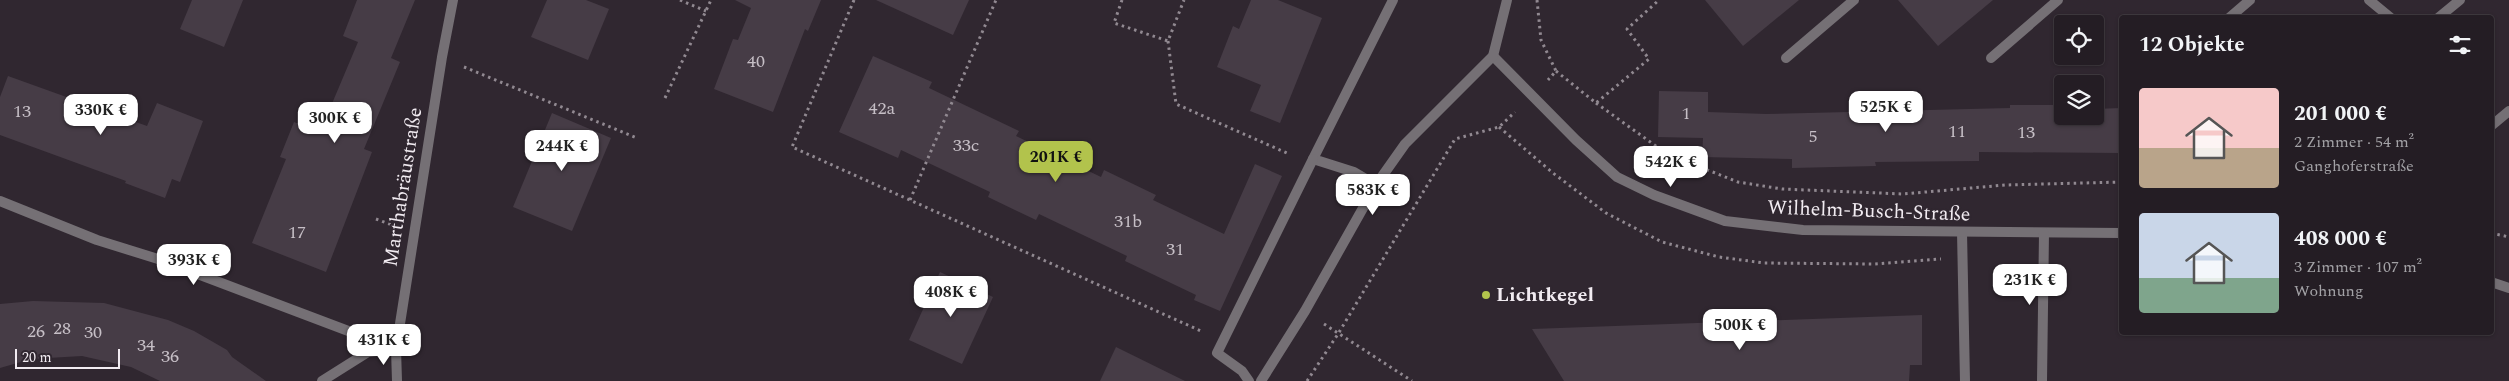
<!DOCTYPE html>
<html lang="de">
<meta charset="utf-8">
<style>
body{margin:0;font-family:Spectral,serif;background:#2c262c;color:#f1f3f6;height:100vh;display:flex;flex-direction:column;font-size:19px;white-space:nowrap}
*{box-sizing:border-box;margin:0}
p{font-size:16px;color:#a3a2a6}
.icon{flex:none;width:28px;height:28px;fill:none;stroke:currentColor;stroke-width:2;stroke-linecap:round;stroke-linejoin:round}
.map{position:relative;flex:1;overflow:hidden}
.side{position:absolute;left:2119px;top:15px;width:375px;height:320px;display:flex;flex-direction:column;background:#241d24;border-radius:5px;box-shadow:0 1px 4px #0004,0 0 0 1px #413b41}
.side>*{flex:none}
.controls{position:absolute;left:2054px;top:15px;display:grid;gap:10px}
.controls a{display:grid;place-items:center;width:50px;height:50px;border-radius:5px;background:#241d24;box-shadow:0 1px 4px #0004,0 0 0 1px #413b41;font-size:25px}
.scale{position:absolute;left:15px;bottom:12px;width:105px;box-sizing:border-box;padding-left:5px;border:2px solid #f1ebf1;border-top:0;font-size:14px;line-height:18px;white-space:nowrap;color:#f1ebf1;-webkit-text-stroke:4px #302730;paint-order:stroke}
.price{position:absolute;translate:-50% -42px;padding:0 11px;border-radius:10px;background:#fff;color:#222;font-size:16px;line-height:32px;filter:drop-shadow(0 1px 2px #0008)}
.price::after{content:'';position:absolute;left:50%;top:30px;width:15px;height:11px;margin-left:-8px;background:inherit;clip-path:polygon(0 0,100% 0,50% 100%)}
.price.selected{background:#b2c34c;color:#111}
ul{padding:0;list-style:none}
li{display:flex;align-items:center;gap:15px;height:125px;padding:0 20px}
li span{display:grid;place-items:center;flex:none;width:140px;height:100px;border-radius:5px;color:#555}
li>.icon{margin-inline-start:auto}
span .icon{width:60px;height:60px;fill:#fffc;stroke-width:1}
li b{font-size:21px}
h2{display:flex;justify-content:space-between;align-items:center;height:60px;padding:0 20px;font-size:21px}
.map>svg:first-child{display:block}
.building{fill:#463c46}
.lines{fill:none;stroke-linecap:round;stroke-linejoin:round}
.path{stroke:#918991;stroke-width:3;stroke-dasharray:2.5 4;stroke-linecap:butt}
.service{stroke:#757075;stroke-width:10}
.minor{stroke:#757075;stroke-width:10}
.poi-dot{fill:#b2c34c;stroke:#302730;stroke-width:2}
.labels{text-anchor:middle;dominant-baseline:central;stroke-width:4;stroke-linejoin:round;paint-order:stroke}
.number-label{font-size:18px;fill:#c6bfc6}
.street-label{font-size:20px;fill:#f1ebf1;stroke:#302730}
.poi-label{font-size:20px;font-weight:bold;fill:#f1ebf1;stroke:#302730;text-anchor:start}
</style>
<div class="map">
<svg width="2509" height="381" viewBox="0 0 2509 381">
<rect width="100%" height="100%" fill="#302730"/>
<g class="building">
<polygon points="192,0 243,0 224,47 180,29"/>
<polygon points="357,0 415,0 391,58 400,62 364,149 372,152 326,272 252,243 286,159 280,157 294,122 320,132 358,42 343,36"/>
<polygon points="547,0 586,0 609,9 588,60 531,37"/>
<polygon points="735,0 821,0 808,31 805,29 773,112 714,89 733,39 738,40 751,8"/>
<polygon points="876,0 969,0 953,35"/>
<polygon points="1251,0 1278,0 1322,18 1280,123 1250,111 1261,85 1217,67 1233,26 1239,29"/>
<polygon points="1705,0 1799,0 1743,46"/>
<polygon points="1898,0 1993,0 1938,46"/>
<polygon points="873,56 932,82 929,88 1019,131 1016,136 1101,177 1104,170 1156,195 1153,200 1224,234 1255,164 1282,176 1220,311 1194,300 1196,295 1125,261 1127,256 1039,214 1036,220 988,197 990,192 901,150 898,158 839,132"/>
<polygon points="8,76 147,126 157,103 203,121 180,182 172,179 165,198 125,183 126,181 0,135 0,97"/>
<polygon points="1659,91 1708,92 1708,112 1766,114 2010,108 2010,105 2062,105 2057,109 2062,109 2062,116 2095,116 2095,109 2121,108 2121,153 1979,152 1979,161 1875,162 1876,166 1792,168 1792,159 1702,157 1703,138 1658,137"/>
<polygon points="552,113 611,138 572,231 513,207"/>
<polygon points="940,272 993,297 962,364 909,340"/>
<polygon points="33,301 104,303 168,320 194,331 227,350 232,357 266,381 160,381 131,367 82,356 31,359 0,368 0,304"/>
<polygon points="1922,315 1922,365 1910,365 1909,381 1564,381 1532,329"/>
<polygon points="1116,347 1185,381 1100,381"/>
</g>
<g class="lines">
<g class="path">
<polyline points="680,0 706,11"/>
<polyline points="854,0 792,147 1201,331"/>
<polyline points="1122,0 1114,23 1168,41 1184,0"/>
<polyline points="1537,0 1541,40 1556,71 1548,80"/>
<polyline points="1168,41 1176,104 1289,154"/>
<polyline points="464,67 637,138"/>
<polyline points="1556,71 1596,103 1649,59 1627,29 1659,0"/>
<polyline points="665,98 711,0"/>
<polyline points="1596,103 1667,154 1738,182 1782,189 1903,194 2005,185 2121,182"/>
<polyline points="1499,127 1553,173 1606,213 1662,242 1719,257 1764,263 1874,264 1941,259"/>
<polyline points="910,200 996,0"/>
<polyline points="376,219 392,225"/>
<polyline points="2491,233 2509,237"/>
<polyline points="1324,324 1412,381"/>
<polyline points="1307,381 1338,334 1455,139 1499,127 1515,112"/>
</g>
<g class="service">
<polyline points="1376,185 1354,172 1313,159 1393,0"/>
<polyline points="1962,232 1965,381"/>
<polyline points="322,381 368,352 396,349"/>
<polyline points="1249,381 1242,371 1217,353 1313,159"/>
</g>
<g class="minor">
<polyline points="2369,0 2391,18"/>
<polyline points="2229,18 2250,0"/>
<polyline points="2438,18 2460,0"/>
<polyline points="1493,56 1576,140 1617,177 1654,195 1725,221 1803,230 2121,233"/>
<polyline points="1786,58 1854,0"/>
<polyline points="1991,58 2058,0"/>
<polyline points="2491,126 2509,111"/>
<polyline points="0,201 97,240 158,259 396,349"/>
<polyline points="2491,282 2509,288"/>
<polyline points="397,381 396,349 442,57 453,0"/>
<polyline points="1261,381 1305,311 1376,185 1405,144 1493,56 1507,0"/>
<polyline points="2042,381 2044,233"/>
</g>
</g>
<circle class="poi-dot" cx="1486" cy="295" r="5"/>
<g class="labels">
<g class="number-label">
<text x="756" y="61">40</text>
<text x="882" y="108">42a</text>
<text x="22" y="111">13</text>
<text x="1686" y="113">1</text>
<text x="1957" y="131">11</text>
<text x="2026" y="132">13</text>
<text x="1813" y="136">5</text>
<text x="966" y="145">33c</text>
<text x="1128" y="221">31b</text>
<text x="297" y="232">17</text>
<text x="1175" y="249">31</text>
<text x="62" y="328">28</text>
<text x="36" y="331">26</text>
<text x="93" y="332">30</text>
<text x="146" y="345">34</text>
<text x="170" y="356">36</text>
</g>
<g class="street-label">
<text transform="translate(403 187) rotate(-81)">Marthabräustraße</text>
<text transform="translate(1869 211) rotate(2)">Wilhelm-Busch-Straße</text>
</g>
<g class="poi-label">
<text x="1496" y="295">Lichtkegel</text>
</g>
</g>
</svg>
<div class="controls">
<a><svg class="icon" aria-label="locate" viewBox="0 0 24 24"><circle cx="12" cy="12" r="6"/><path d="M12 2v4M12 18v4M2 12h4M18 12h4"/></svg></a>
<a><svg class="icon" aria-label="layers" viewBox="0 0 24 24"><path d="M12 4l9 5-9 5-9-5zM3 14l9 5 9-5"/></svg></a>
</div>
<div class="scale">20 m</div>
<b class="price" style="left:1886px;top:133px">525K €</b>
<b class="price" style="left:101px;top:136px">330K €</b>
<b class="price" style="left:335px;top:144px">300K €</b>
<b class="price" style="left:562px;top:172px">244K €</b>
<b class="price selected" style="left:1056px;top:183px">201K €</b>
<b class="price" style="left:1671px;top:188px">542K €</b>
<b class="price" style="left:1373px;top:216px">583K €</b>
<b class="price" style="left:194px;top:286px">393K €</b>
<b class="price" style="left:2030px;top:306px">231K €</b>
<b class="price" style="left:951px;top:318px">408K €</b>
<b class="price" style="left:1740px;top:351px">500K €</b>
<b class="price" style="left:384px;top:366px">431K €</b>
<section class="side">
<h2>12 Objekte<svg class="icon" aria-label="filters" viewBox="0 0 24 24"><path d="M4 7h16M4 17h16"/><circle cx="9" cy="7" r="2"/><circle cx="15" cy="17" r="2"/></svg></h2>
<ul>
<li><span style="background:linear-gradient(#f6c9c9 60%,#b9a48a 0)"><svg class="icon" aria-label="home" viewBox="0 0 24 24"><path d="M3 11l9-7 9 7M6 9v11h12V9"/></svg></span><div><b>201 000 €</b><p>2 Zimmer · 54 m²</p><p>Ganghoferstraße</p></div></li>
<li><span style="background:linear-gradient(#c9d6e8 65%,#7fa58c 0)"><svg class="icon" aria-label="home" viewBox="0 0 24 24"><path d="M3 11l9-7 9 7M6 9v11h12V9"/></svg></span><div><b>408 000 €</b><p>3 Zimmer · 107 m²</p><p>Wohnung</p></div></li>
</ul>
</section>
</div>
